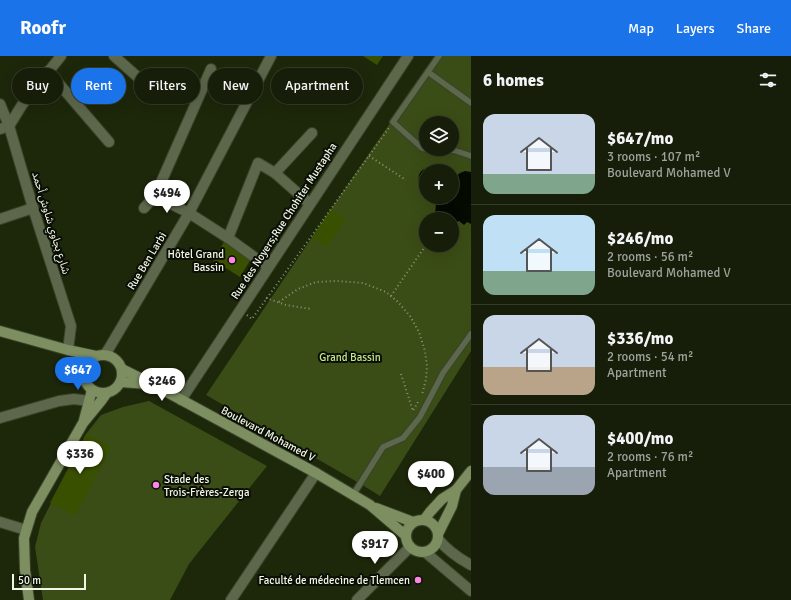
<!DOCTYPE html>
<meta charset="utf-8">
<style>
body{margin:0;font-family:Signika,"Noto Sans Arabic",sans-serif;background:#232a16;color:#f1f3f6;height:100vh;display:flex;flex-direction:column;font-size:15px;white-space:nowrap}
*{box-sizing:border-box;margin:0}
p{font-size:13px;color:#9ea29c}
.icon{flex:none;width:22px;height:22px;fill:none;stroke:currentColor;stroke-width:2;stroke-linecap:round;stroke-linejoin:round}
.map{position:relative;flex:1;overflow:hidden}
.sheet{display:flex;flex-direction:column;background:#161d08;width:320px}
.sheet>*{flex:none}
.guide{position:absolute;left:12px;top:12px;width:380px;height:36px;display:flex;gap:8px}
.fabs{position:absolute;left:419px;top:60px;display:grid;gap:8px}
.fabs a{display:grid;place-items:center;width:40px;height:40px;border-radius:50%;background:#161d08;box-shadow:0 4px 16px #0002,0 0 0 1px #353b29;font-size:20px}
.scale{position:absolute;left:12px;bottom:10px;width:74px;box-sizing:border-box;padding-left:4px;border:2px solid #f0f7e6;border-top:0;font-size:11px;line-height:14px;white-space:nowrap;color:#f0f7e6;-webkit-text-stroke:3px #0a0e04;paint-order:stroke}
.price{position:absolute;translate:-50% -34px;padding:0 9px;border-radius:14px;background:#fff;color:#222;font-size:13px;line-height:26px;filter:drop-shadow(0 1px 2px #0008)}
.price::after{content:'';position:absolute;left:50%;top:24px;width:12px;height:9px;margin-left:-6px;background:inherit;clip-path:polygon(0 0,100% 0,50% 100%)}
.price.selected{background:#1a73e8;color:#fff}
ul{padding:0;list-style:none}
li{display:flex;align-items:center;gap:12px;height:100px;padding:0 12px}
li+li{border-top:1px solid #353b29}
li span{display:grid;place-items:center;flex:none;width:112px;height:80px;border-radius:12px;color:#555}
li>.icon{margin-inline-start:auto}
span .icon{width:48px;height:48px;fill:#fffc;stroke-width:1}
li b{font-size:17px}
h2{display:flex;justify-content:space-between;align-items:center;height:48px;padding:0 12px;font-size:17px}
.chip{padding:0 14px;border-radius:18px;background:#161d08;box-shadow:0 4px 16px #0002,0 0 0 1px #353b29;font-size:14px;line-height:36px}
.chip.selected{background:#1a73e8;color:#fff}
header{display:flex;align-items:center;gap:24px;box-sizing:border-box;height:56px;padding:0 20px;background:#1a73e8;color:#fff}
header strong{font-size:19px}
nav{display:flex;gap:22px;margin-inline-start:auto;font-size:14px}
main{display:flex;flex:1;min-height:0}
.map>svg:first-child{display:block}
.green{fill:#3b4d16;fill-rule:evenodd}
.water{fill:#050b00}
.building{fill:#3a5001}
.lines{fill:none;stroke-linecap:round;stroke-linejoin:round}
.service-casing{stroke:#3b4429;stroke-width:8}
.minor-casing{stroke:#3b4429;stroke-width:12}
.secondary-casing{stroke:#3b4429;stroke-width:12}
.path{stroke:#8b937d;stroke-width:2;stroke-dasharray:1 3;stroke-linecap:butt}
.service{stroke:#5c674c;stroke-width:5.5}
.minor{stroke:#5c674c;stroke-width:10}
.secondary{stroke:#7d8e61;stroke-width:10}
.poi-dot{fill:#fc86e3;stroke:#0a0e04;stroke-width:1.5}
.labels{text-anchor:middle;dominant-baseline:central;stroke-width:4;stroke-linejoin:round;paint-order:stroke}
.street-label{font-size:11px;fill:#f0f7e6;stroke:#0a0e04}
.poi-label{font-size:11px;fill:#f0f7e6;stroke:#0a0e04;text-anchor:end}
.park-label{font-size:11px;fill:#c2e685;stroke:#0a0e04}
</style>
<header>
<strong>Roofr</strong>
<nav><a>Map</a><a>Layers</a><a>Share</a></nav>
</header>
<main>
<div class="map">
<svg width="471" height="544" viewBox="0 0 471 544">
<rect width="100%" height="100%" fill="#1d270a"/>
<g class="green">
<path d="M436,0H471V295L380,440L359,427L206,339L331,153ZM426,67H452V93H426ZM426,115H452V141H426ZM426,163H452V189H426Z"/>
<polygon points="149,345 267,410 189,508 170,544 43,544 35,491 41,467 86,378 101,359 123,351"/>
</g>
<g class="water">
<path d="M434,110L442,115H426V137L419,132L421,130C415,120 421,110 433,112Z"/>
<polygon points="465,115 471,116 471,168 467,166 464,169 459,165 452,169 452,163 438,163 435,158 436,148 432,145 433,142 432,141 452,141 452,118 456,120 460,117"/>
</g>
<g class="building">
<polygon points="363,0 383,0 377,9"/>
<polygon points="331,153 346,163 327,191 312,181"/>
<polygon points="224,186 251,203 240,221 213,204"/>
<polygon points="86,378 111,391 75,460 50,447"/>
</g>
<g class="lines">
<defs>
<g id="service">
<polyline points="428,16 471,47"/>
<polyline points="426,93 422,92 393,66 439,0"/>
<polyline points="427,93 435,95 453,94 471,100"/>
<polyline points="353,439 383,391 403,382 420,361 443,317 471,278"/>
</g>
<g id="minor">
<polyline points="114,0 150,32"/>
<polyline points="48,15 109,86"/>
<polyline points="0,48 9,70 33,152 71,270 68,294"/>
<polyline points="0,73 9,70 22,49 61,0"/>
<polyline points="275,117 312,77"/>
<polyline points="155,140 189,157 228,182 268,211"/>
<polyline points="144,152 155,140 211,13"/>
<polyline points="0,163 33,152"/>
<polyline points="228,182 258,107 275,117 310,148"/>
<polyline points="104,299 108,294 189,157 271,0"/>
<polyline points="181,344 408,0"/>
<polyline points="0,362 59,345 74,343 89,345"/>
<polyline points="0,466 26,474"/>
<path d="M438,483C447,494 458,502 471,509"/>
<polyline points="425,496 471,535"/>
<polyline points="231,544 316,417"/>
<polyline points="357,544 410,491"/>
</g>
<g id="secondary">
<polyline points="0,275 68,294 96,300"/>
<circle cx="103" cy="318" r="19"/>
<polyline points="122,313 154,329 316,417 370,449 405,479"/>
<polyline points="121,326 148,328"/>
<polyline points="84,364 92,334"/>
<polyline points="376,452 413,466"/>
<circle cx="422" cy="480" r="16"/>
<polyline points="424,464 430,456 442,443 456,434"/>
<polyline points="438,478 452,450 456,434 471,415"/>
<polyline points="29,544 25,514 24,482 32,456 83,367 101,345 106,338"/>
</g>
</defs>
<use href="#service" class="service-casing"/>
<use href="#minor" class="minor-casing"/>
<use href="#secondary" class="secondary-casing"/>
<g class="path">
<polyline points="369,100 406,124"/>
<polyline points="391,240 426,189"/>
<polyline points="266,242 286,249 311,253"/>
<polyline points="279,246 298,233 316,226 337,225 363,227 386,236 398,246 410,260 419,276 425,295 427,310 426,323 422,339"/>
<polyline points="247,259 252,263 389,72"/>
<polyline points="401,318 413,355 419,344"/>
</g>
<use href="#service" class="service"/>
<use href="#minor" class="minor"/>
<use href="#secondary" class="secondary"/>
</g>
<g class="poi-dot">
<circle cx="232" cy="204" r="4"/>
<circle cx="156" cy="429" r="4"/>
<circle cx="418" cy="524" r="4"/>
</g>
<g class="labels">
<g class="street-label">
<text transform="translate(284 165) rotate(-57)">Rue des Noyers;Rue Chohiter Mustapha</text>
<text transform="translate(51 167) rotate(73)">شارع بجاوي شاوش أحمد</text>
<text transform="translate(147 205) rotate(-59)">Rue Ben Larbi</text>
<text transform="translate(268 378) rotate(28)">Boulevard Mohamed V</text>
</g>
<g class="poi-label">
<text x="224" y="198">Hôtel Grand<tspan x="224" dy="13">Bassin</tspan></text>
<text x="164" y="423" text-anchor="start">Stade des<tspan x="164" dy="13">Trois-Frères-Zerga</tspan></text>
<text x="410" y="524">Faculté de médecine de Tlemcen</text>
</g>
<g class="park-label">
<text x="350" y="301">Grand Bassin</text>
</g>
</g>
</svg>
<div class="fabs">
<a><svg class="icon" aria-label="layers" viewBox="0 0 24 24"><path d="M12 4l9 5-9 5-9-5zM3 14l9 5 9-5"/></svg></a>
<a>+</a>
<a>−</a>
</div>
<div class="scale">50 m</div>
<b class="price" style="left:167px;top:158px">$494</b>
<b class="price selected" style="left:78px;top:335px">$647</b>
<b class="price" style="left:162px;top:346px">$246</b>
<b class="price" style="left:80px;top:419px">$336</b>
<b class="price" style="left:431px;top:439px">$400</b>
<b class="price" style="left:375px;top:509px">$917</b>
<div class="guide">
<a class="chip">Buy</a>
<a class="chip selected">Rent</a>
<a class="chip">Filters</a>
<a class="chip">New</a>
<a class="chip">Apartment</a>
</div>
</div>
<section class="sheet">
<h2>6 homes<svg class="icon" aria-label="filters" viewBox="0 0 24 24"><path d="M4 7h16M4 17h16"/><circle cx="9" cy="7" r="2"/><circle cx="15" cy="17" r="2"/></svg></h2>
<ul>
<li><span style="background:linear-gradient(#c9d6e8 75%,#7fa58c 0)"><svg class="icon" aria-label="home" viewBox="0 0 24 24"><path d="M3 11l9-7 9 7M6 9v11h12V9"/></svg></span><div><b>$647/mo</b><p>3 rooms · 107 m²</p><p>Boulevard Mohamed V</p></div></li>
<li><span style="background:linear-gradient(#bfe0f5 70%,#7fa58c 0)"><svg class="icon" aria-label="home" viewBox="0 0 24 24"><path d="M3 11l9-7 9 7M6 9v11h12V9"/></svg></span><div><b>$246/mo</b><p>2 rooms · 56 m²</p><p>Boulevard Mohamed V</p></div></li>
<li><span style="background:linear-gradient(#c9d6e8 65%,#b9a48a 0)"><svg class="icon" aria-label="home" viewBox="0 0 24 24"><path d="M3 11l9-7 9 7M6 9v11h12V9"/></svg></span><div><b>$336/mo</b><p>2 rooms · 54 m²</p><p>Apartment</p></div></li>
<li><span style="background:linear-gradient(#c9d6e8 65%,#9aa5b1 0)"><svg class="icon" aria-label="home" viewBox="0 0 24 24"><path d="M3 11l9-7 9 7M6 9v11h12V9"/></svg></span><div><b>$400/mo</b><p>2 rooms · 76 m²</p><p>Apartment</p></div></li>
</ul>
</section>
</main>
